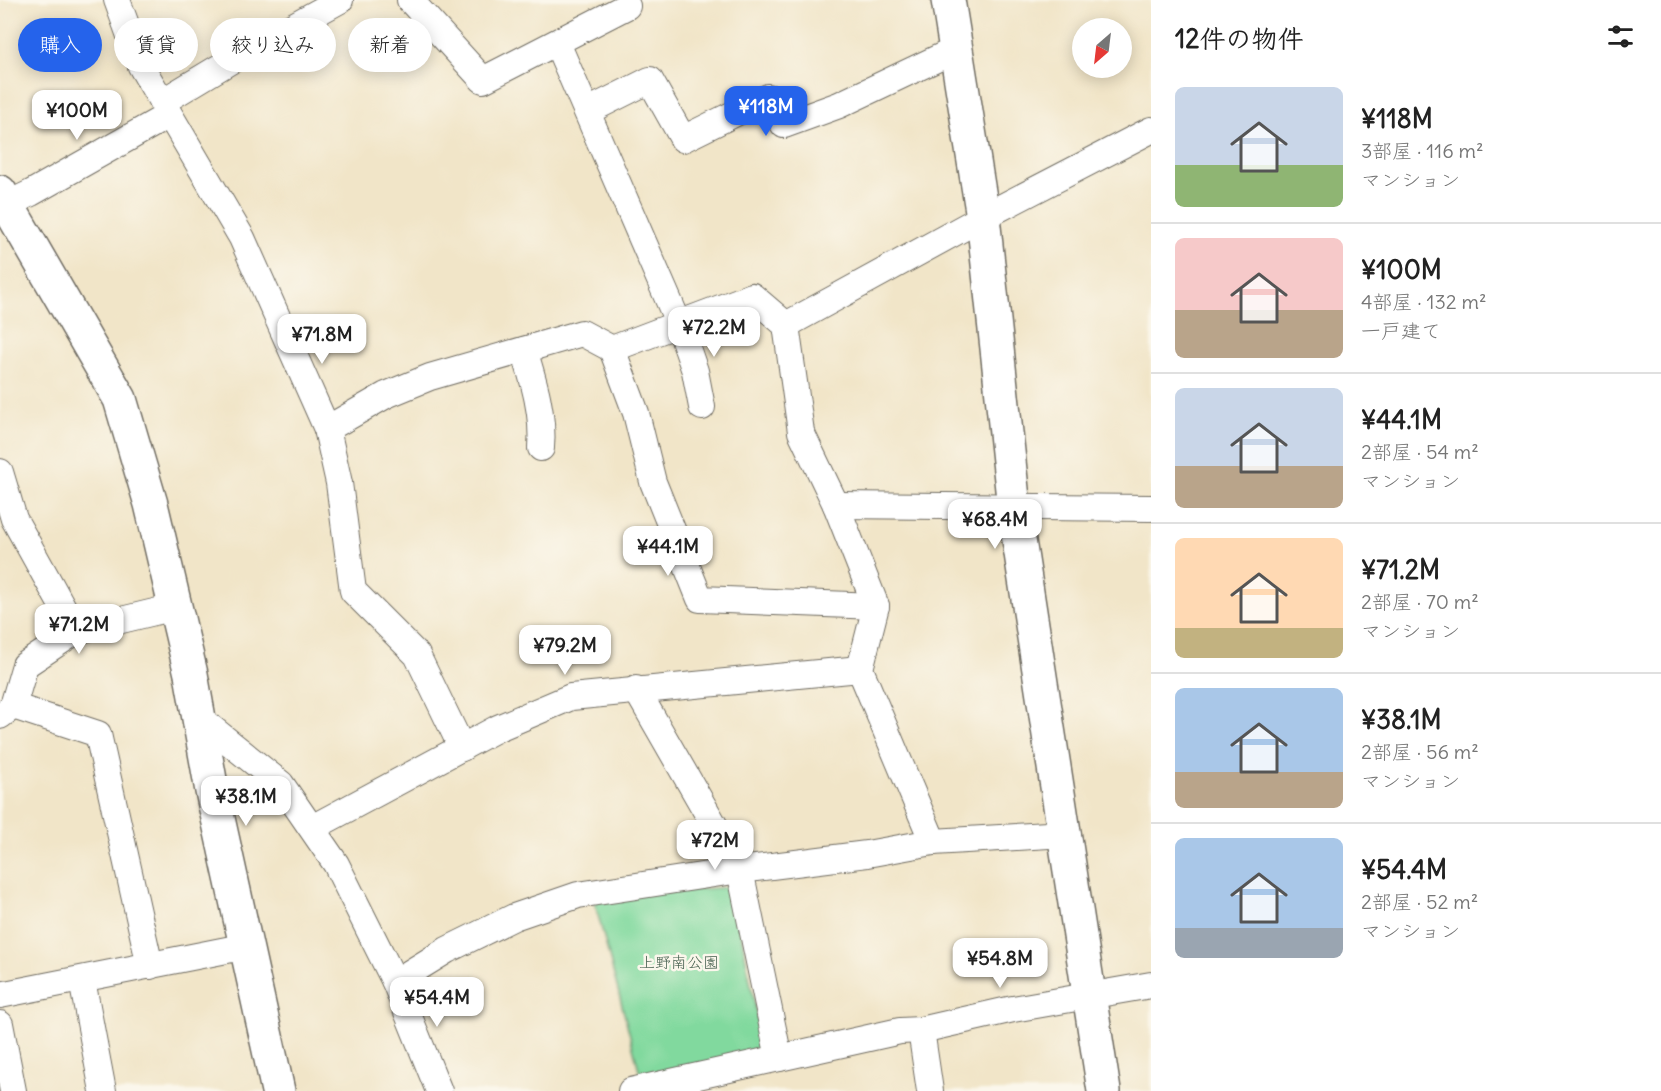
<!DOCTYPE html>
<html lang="ja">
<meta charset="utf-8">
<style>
body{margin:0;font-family:Delius,"Klee One",sans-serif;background:#f6f6f6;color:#222;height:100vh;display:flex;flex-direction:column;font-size:22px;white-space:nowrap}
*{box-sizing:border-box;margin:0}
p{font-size:20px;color:#767676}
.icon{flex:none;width:33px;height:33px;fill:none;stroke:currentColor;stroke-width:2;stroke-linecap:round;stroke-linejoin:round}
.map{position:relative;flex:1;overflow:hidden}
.sheet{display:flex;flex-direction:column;background:#fff;width:510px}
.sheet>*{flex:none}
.guide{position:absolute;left:18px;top:18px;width:570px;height:54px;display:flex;gap:12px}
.needle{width:39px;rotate:208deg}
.fabs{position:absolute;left:1072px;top:18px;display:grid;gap:12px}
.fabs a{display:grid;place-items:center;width:60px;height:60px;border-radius:50%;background:#fff;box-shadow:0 3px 15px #0003;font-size:30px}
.price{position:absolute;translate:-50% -51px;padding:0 14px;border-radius:12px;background:#fff;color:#222;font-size:20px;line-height:39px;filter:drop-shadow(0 2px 3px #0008)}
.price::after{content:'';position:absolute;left:50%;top:36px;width:18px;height:14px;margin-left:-9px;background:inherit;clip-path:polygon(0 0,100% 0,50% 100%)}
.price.current{background:#2563eb;color:#fff}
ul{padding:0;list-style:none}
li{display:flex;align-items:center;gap:18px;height:150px;padding:0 24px}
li+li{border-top:2px solid #e0e0e0}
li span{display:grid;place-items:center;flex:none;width:168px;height:120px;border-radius:9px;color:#555}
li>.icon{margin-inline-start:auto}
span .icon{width:72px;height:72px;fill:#fffc;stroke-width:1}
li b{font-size:26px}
h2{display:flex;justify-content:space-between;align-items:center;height:72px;padding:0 24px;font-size:26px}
.chip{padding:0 21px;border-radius:27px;background:#fff;box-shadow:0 3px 15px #0003;font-size:21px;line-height:54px}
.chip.current{background:#2563eb;color:#fff}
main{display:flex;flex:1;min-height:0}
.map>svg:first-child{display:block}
.green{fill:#81d99e;stroke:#568264;stroke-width:1.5}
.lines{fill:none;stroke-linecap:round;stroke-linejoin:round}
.street-casing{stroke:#706c62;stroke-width:28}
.secondary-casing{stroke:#706c62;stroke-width:36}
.street{stroke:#fff;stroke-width:26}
.secondary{stroke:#fff;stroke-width:33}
.labels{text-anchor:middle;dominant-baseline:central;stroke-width:5;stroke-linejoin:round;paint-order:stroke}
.park-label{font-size:16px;fill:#455f4e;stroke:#fbf7ec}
</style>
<main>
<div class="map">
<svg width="1151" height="1091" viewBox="0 0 1151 1091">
<rect width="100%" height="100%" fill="#fbf7ec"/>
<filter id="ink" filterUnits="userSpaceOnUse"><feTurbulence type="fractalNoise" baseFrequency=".0167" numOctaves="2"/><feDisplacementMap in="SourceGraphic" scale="12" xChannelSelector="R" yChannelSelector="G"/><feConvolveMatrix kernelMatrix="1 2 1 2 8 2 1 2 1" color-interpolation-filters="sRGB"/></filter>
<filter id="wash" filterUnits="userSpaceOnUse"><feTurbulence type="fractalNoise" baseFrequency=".008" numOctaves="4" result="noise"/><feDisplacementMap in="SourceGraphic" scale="24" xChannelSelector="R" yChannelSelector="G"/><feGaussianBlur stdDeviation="1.35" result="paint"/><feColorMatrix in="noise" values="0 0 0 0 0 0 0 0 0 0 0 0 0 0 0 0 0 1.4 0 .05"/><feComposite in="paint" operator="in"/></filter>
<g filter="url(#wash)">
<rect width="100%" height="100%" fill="#f1e5c8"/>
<polygon class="green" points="732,887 763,1048 642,1081 593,896"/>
</g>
<g filter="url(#ink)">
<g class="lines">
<defs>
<g id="street">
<polyline points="117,0 141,66 242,238 327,429 339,483 353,591 417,655 462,748"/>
<polyline points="410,0 483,80 627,6"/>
<polyline points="557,43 678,322 695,371 702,407"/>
<polyline points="162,102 235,58 340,0"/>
<polyline points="588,111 650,80 683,139 768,97 784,125 839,105 955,50"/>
<polyline points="0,208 31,193 169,115"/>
<polyline points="786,325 983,217 1151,130"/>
<polyline points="612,349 636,413 653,482 700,599 876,606"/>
<path d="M524,350C534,382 544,415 541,448"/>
<polyline points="327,429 386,395 430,377 582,333 612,349 752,296 786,325 801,432 836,505 876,606 860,669 933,842"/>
<polyline points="0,472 14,519 76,631"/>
<polyline points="836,505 1151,508"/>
<polyline points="636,689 740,870 779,1058"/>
<polyline points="13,706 98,734 150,966"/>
<polyline points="0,716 13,706 25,665 76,631 175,607"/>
<polyline points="199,718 281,784 336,864 395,982 439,1091"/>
<polyline points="312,828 498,728 571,697 860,669"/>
<polyline points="82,980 103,1091"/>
<polyline points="395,982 447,950 514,917 578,895 740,870 867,854 933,842 1065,834"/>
<polyline points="0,995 247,946"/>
<polyline points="0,1024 13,1091"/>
<polyline points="921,1030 930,1091"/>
<polyline points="631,1091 900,1031 921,1030 1013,1009 1151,985"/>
</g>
<g id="secondary">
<polyline points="948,0 983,217 1014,508 1104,1091"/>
<polyline points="0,192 120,399 151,504 191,674 212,791 278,1091"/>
</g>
</defs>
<use href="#street" class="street-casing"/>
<use href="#secondary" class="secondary-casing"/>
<use href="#street" class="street"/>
<use href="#secondary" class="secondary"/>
</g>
</g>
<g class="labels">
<g class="park-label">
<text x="679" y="962">上野南公園</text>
</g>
</g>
</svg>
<div class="fabs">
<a><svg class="needle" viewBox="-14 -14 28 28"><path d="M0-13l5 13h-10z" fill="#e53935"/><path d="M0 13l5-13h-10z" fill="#767676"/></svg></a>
</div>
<b class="price current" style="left:766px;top:137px">¥118M</b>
<b class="price" style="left:77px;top:141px">¥100M</b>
<b class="price" style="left:714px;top:358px">¥72.2M</b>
<b class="price" style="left:322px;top:365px">¥71.8M</b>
<b class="price" style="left:995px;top:550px">¥68.4M</b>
<b class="price" style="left:668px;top:577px">¥44.1M</b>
<b class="price" style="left:79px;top:655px">¥71.2M</b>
<b class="price" style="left:565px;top:676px">¥79.2M</b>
<b class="price" style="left:246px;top:827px">¥38.1M</b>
<b class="price" style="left:715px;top:871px">¥72M</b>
<b class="price" style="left:1000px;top:989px">¥54.8M</b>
<b class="price" style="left:437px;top:1028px">¥54.4M</b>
<div class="guide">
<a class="chip current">購入</a>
<a class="chip">賃貸</a>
<a class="chip">絞り込み</a>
<a class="chip">新着</a>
</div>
</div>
<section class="sheet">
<h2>12件の物件<svg class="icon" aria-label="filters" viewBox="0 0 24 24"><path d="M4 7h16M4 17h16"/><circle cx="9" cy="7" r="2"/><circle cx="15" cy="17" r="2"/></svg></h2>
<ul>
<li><span style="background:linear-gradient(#c9d6e8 65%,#8fb573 0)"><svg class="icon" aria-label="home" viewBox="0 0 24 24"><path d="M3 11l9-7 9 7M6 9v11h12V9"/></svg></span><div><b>¥118M</b><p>3部屋 · 116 m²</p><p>マンション</p></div></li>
<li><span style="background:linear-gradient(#f6c9c9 60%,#b9a48a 0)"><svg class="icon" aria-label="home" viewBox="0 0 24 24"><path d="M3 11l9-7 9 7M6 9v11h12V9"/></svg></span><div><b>¥100M</b><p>4部屋 · 132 m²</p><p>一戸建て</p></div></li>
<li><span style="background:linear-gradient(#c9d6e8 65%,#b9a48a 0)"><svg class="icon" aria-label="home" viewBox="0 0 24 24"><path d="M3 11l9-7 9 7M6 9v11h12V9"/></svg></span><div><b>¥44.1M</b><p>2部屋 · 54 m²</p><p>マンション</p></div></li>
<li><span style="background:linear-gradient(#ffd9b3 75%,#c2b280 0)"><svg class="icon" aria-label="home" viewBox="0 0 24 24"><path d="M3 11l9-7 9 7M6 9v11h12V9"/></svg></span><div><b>¥71.2M</b><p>2部屋 · 70 m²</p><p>マンション</p></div></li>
<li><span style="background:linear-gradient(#a9c7e8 70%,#b9a48a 0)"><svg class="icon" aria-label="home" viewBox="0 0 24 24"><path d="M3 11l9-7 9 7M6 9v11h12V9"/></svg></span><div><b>¥38.1M</b><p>2部屋 · 56 m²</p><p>マンション</p></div></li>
<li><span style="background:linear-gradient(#a9c7e8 75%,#9aa5b1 0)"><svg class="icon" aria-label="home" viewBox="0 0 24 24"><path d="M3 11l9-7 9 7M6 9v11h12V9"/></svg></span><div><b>¥54.4M</b><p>2部屋 · 52 m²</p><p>マンション</p></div></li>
</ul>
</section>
</main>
